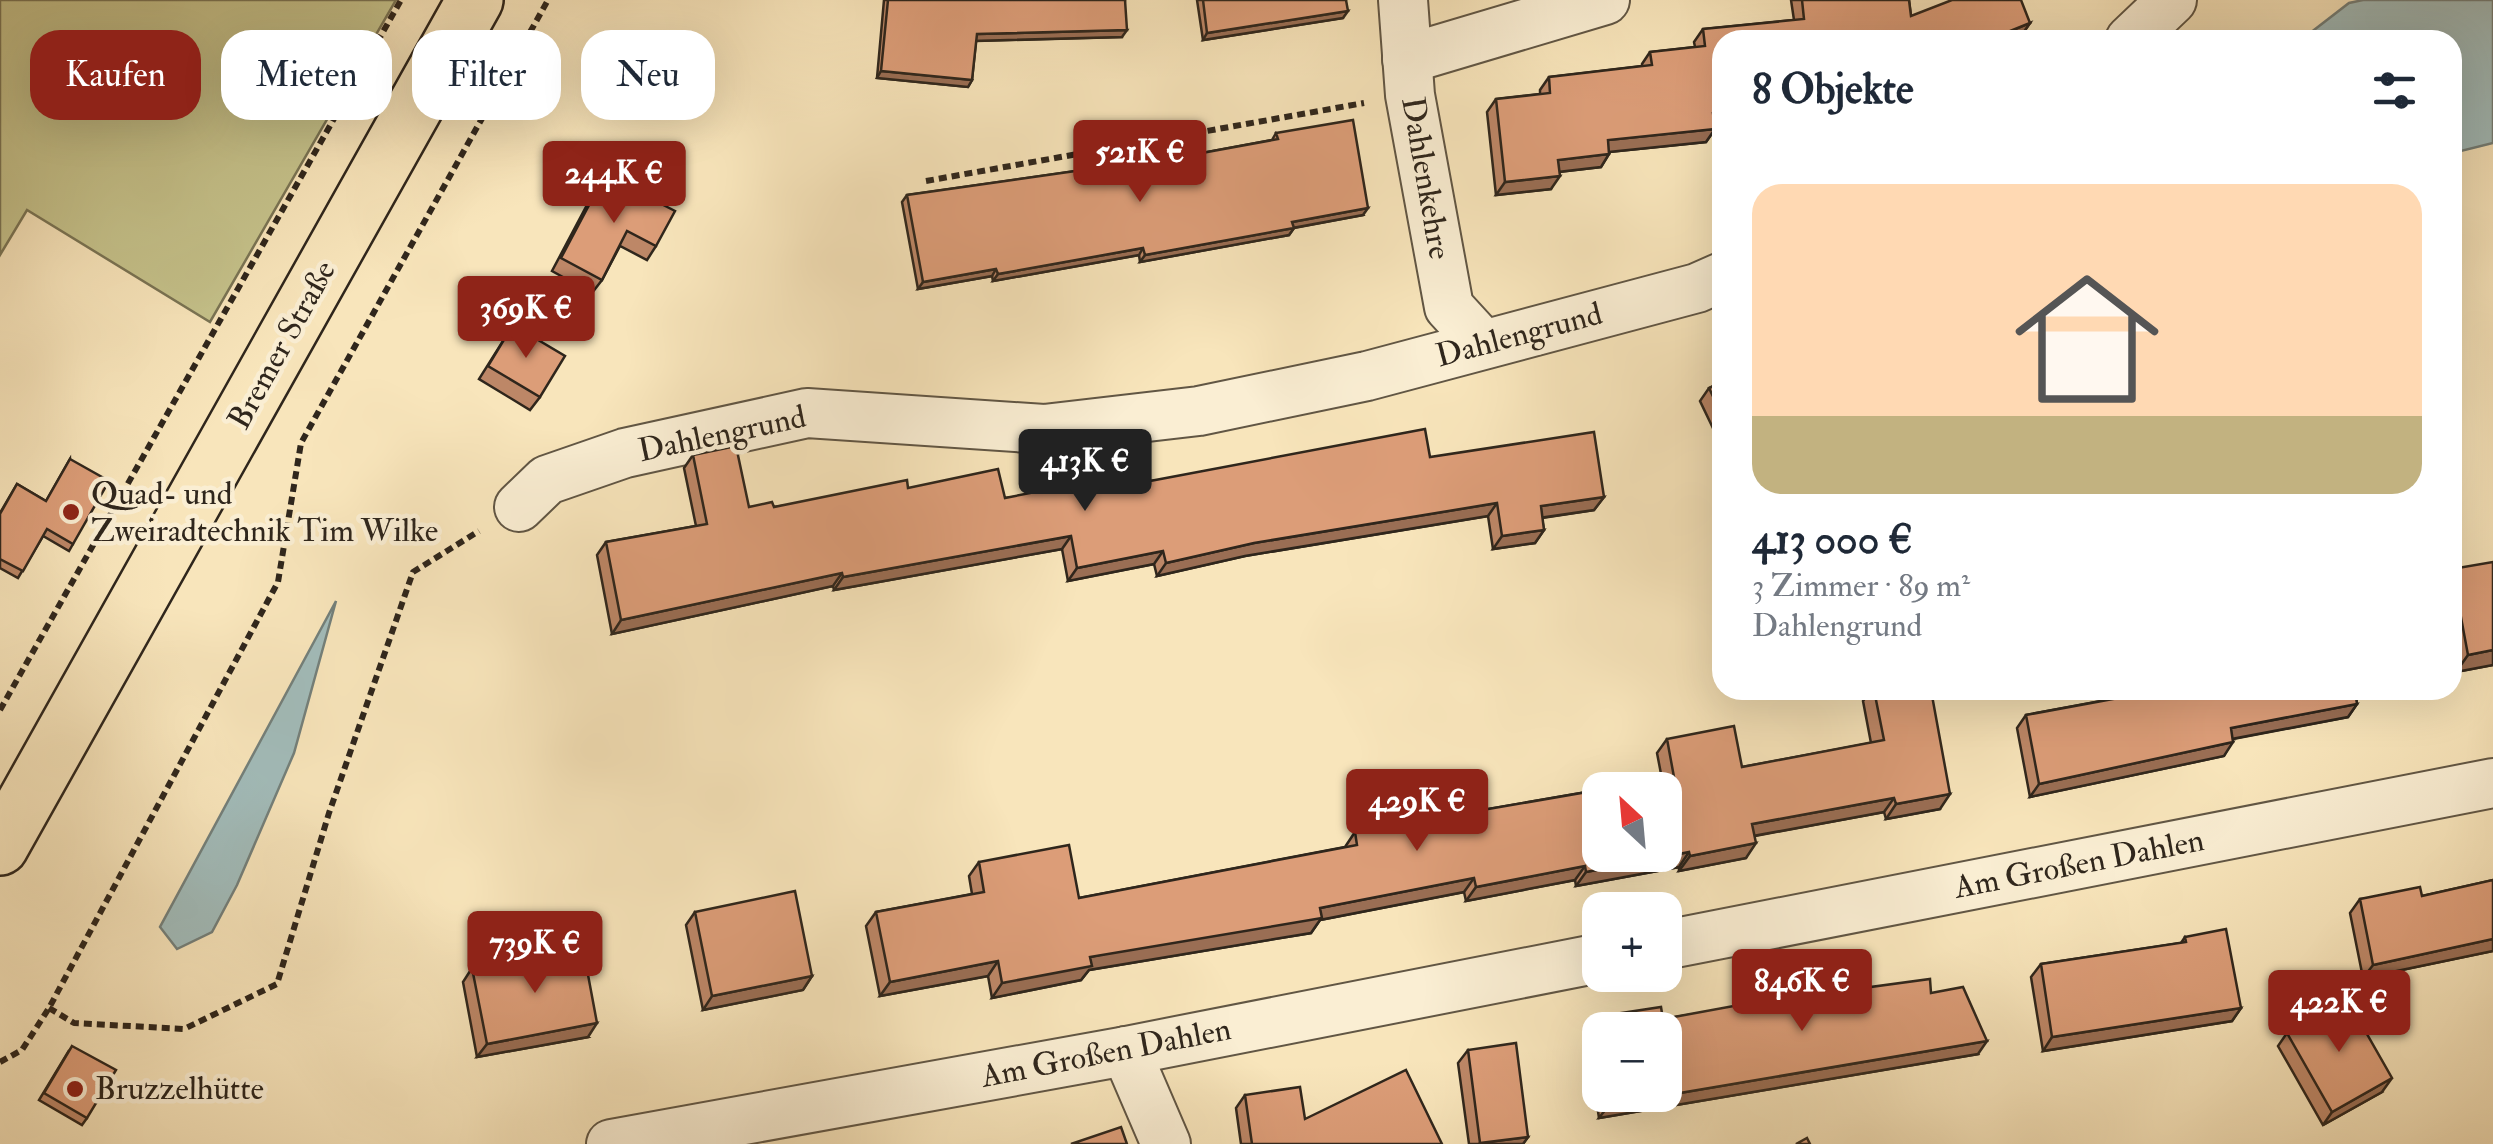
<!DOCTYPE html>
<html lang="de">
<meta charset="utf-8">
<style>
body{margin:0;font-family:"IM FELL Double Pica",serif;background:#f6f6f7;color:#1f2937;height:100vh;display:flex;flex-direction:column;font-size:38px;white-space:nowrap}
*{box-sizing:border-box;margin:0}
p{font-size:32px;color:#747a83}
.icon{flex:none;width:55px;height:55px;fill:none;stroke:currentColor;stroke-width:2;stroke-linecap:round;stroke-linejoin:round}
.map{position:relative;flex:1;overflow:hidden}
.side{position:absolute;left:1712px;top:30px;width:750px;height:670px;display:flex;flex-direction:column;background:#fff;border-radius:30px;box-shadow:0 10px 40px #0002}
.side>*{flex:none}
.hud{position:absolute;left:30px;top:30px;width:950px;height:90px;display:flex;gap:20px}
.needle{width:65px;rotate:334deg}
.tools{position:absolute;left:1582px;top:772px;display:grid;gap:20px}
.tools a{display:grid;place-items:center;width:100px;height:100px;border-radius:20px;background:#fff;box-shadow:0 10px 40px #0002;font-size:50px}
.price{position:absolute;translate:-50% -85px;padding:0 22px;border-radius:10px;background:#8f2418;color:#fff;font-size:32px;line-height:65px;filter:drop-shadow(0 2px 5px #0008)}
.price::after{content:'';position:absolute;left:50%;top:60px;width:30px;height:22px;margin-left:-15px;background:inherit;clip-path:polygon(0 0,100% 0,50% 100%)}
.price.active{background:#222;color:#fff}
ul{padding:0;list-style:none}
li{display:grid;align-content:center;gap:20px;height:530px;padding:0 40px}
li+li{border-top:2px solid #e0e1e3}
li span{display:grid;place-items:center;height:310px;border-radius:30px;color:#555}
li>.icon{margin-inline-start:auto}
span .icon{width:180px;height:180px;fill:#fffc;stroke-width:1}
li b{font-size:42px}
h2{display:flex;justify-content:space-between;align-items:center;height:120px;padding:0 40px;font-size:42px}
.tag{padding:0 35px;border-radius:30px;background:#fff;box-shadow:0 10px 40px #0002;font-size:35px;line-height:90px}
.tag.active{background:#8f2418;color:#fff}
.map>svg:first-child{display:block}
.green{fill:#c5c28b;stroke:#7a7454;stroke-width:2.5}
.water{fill:#a2bcba;stroke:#74807b;stroke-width:2.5}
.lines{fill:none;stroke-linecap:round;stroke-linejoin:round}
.minor-casing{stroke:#615644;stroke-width:52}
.major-casing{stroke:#2f261c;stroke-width:60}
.path{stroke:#2f261c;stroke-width:6;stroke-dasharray:8 5;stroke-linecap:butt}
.minor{stroke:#faeed3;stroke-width:48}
.major{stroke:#f8e5bb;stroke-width:55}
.wall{fill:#bd8767;stroke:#2f261c;stroke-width:2.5;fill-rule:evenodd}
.shaded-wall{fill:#9a6e54;stroke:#2f261c;stroke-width:2.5}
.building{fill:#dc9d78;stroke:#2f261c;stroke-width:2.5;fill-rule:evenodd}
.poi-dot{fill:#8f2418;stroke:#faeed3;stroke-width:4}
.labels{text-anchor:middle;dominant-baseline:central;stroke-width:9;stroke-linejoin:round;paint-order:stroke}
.street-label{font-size:32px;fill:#2f261c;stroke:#faeed3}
.poi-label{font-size:32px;fill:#2f261c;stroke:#faeed3;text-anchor:start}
</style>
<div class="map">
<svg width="2493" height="1144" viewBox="0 0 2493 1144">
<rect width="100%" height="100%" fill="#f8e5bb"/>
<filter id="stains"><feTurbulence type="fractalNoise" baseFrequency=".002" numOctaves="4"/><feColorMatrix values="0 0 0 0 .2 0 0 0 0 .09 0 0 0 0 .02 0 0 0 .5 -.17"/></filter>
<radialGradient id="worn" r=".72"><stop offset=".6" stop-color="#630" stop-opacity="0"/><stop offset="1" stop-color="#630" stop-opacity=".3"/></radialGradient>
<polygon class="green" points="0,0 396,0 210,322 27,210 0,255"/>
<g class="water">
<polygon points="2363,0 2493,0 2493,143 2453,153 2452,40 2301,40 2349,3"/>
<polygon points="336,601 294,753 237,885 212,932 177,949 160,927"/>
</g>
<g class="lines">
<defs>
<g id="minor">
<polyline points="1403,0 1410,95 1449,307 1482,343"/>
<polyline points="2130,40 2172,0"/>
<polyline points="1407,59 1605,0"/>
<polyline points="519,507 547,480 625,453 807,413 1044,429 1199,411 1367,376 1697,288 1722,277"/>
<polyline points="1665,945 2493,783"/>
<polyline points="1126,1051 1166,1144"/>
<polyline points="611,1144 1126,1051 1600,958"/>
</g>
<polyline id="major" points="0,847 475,0"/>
</defs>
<use href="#minor" class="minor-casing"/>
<use href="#major" class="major-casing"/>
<g class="path">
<polyline points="926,181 1364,103"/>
<polyline points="0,710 401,0"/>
<polyline points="49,1008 74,1023 184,1029 277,984 329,813 413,572 479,531"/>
<polyline points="0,1062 22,1050 49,1008 278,582 301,443 548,0"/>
</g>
<use href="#minor" class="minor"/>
<use href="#major" class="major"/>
</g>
<g class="wall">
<polygon points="884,0 1125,0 1122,37 976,41 972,80 968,87 877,78"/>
<polygon points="1197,0 1346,0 1343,18 1203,40"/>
<polygon points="1791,0 1909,0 1911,16 2030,23 2021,36 2011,40 1722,40 1715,129 1706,142 1609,152 1609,154 1601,167 1559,172 1551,189 1496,195 1487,112 1496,99 1540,94 1540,90 1549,77 1642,66 1642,64 1650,52 1695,47 1694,42 1703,29 1794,20"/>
<polygon points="1276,133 1363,215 1294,228 1289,235 1140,262 1139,255 993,281 992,276 918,289 902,202 907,195 1202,153 1272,140"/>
<polygon points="605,175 656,246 647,260 620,246 602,280 592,293 552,271 596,188"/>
<polygon points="513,325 540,397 530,410 479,379"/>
<polygon points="1722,382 1722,447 1700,401 1709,388"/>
<polygon points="693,455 749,507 774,507 908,488 1005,498 1150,481 1430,457 1604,497 1594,510 1542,518 1544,530 1535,543 1493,549 1488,516 1245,556 1157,576 1154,564 1068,581 1062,549 834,590 833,586 612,634 597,555 606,542 696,526 684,468"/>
<polygon points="70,459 73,544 69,551 43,536 18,578 0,568 0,513 17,484 46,501"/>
<polygon points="2452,569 2493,665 2456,672 2452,652"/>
<polygon points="1871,690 1931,690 1940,809 1886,819 1884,812 1755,836 1746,858 1679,871 1679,867 1576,886 1575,880 1466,901 1464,892 1320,920 1311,933 1089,970 1081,980 992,998 988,976 880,996 866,926 876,912 972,894 969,876 979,862 1079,898 1345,847 1355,832 1662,779 1657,753 1667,739 1742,767 1871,743 1863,701"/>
<polygon points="2136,690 2355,690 2357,704 2348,717 2233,739 2224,756 2030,797 2017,728 2026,715 2133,695"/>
<polygon points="2493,880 2493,951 2363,978 2350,913 2360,899 2422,896"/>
<polygon points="695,912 812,976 803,990 703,1010 686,925"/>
<polygon points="2185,937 2241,1008 2232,1021 2043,1051 2031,977 2041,964 2181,943"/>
<polygon points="472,968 588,1037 477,1057 463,982"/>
<path d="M1931,993L1978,1054L1599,1118L1586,1030L1595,1017L1663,1019L1811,995ZM1600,1030L1665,1095H1600Z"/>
<polygon points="2287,1033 2382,1092 2323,1125 2278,1046"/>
<polygon points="1468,1050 1528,1137 1523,1144 1469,1144 1458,1063"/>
<polygon points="68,1052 87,1118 82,1125 39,1100"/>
<polygon points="1245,1095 1305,1119 1442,1144 1241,1144 1236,1108"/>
</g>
<g class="shaded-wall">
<polygon points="1348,11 1343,18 1203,40 1207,33"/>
<polygon points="2030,23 2021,36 2011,40 1988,40"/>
<polygon points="1127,30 1122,37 972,41 977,34"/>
<polygon points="1966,36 1963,40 1934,40"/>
<polygon points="881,71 972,80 968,87 877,78"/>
<polygon points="1722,112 1722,123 1704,126 1713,113"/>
<polygon points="1715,129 1706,142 1599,153 1608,140"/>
<polygon points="1609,154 1601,167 1549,173 1558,160"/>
<polygon points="1560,176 1551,189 1496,195 1505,182"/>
<polygon points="1368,208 1363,215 1287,229 1292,222"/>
<polygon points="1294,228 1289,235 1140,262 1145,255"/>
<polygon points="1143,248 1139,255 993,281 998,274"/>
<polygon points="996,269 992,276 918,289 923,282"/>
<polygon points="1604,497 1594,510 1532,519 1541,506"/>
<polygon points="1497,503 1488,516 1245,556 1157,576 1166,563 1254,543"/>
<polygon points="1544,530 1535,543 1493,549 1502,536"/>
<polygon points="1071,536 1062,549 834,590 843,577"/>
<polygon points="1163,551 1154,564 1068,581 1077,568"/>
<polygon points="842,573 833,586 612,634 621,620"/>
<polygon points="2493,650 2493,665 2456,672 2468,655"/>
<polygon points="2357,704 2348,717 2221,741 2231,728"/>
<polygon points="2233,742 2224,756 2030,797 2039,784"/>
<polygon points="1950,794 1940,809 1886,819 1896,804"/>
<polygon points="1894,798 1884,812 1742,838 1752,824"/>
<polygon points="1756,843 1746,858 1679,871 1690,856"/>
<polygon points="1689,852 1679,867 1576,886 1586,872"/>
<polygon points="1585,866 1575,880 1466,901 1476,887"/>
<polygon points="1474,878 1464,892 1320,920 1311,933 1089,970 1081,980 992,998 1002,983 1090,957 1320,908"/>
<polygon points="2493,939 2493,951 2363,978 2373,965"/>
<polygon points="998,961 988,976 880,996 890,982"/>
<polygon points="812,976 803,990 703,1010 712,996"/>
<polygon points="2241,1008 2232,1021 2043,1051 2052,1037"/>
<polygon points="597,1023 588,1037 477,1057 487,1044"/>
<polygon points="1987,1041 1978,1054 1599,1118 1609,1105"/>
<polygon points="2392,1078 2382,1092 2323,1125 2332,1112"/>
<polygon points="1528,1137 1523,1144 1479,1144 1480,1143"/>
</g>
<g class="building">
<polygon points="888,0 1125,0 1127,30 977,34 972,80 881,71"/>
<polygon points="1203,0 1346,0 1348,11 1207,33"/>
<polygon points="1802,0 1909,0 1911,16 1952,0 2021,0 2030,23 1988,40 1967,40 1966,36 1934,40 1722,40 1722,112 1713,113 1715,129 1608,140 1609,154 1558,160 1560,176 1505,182 1496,99 1550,93 1549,77 1652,65 1650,52 1705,46 1703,29 1804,19"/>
<polygon points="1353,120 1368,208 1292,222 1294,228 1145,255 1143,248 998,274 996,269 923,282 907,195 1202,153 1278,139 1276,133"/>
<polygon points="605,175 675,211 656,246 627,231 602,280 561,258"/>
<polygon points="513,325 565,356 540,397 488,366"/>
<polygon points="1722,382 1722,415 1709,388"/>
<polygon points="1425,429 1430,457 1594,432 1604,497 1541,506 1544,530 1502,536 1497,503 1254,543 1166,563 1163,551 1077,568 1071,536 843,577 842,573 621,620 606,542 707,524 693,455 736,446 749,507 772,502 774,507 907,480 908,488 998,469 1005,498 1148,470 1150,481"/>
<polygon points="70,459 109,481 73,544 47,529 23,571 0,559 0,514 17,484 46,501"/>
<polygon points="2493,562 2493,650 2468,655 2452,569"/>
<path d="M1874,690H1931L1950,794L1896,804L1894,798L1752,824L1756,843L1690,856L1689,852L1586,872L1585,866L1476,887L1474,878L1320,908L1322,918L1090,957L1092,966L1002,983L998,961L890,982L876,912L984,892L979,862L1069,845L1079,898L1357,845L1355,832L1674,777L1667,739L1734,726L1742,767L1884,740ZM1600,790H1665V855H1600Z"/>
<polygon points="2139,690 2355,690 2357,704 2231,728 2233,742 2039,784 2026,715 2140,694"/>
<polygon points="2493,880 2493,939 2373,965 2360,899 2420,887 2422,896"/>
<polygon points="795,891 812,976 712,996 695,912"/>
<polygon points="2226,929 2241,1008 2052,1037 2041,964 2186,942 2185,937"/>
<polygon points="583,948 597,1023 487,1044 472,968"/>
<polygon points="1930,979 1931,993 1963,987 1987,1041 1609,1105 1607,1095 1665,1095 1665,1030 1600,1030 1600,1047 1595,1017 1661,1007 1663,1019 1810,992 1811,995"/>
<polygon points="2347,999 2392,1078 2332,1112 2287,1033"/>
<polygon points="1516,1043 1528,1137 1480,1143 1468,1050"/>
<polygon points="72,1046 116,1070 87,1118 44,1093"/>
<polygon points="1406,1070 1442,1144 1252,1144 1245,1095 1300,1087 1305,1119"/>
<polygon points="1121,1127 1127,1144 1071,1144"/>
<polygon points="1807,1138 1810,1144 1796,1144"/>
</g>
<g class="poi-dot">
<circle cx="71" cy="512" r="10"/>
<circle cx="75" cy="1089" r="10"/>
</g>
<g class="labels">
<g class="street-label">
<text transform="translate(1426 178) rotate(80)">Dahlenkehre</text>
<text transform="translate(1519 335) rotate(-15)">Dahlengrund</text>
<text transform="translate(282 345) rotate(-61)">Bremer Straße</text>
<text transform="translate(722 434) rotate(-12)">Dahlengrund</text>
<text transform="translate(2079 864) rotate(-11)">Am Großen Dahlen</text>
<text transform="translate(1106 1053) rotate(-11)">Am Großen Dahlen</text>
</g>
<g class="poi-label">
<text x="91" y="494">Quad- und<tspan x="91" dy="37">Zweiradtechnik Tim Wilke</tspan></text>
<text x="95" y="1089">Bruzzelhütte</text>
</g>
</g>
<rect width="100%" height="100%" filter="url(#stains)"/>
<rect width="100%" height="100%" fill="url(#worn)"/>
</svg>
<div class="tools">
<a><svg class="needle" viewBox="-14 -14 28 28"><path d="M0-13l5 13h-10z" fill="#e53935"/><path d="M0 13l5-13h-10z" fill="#747a83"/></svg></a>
<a>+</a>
<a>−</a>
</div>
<b class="price" style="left:1140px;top:205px">521K €</b>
<b class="price" style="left:614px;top:226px">244K €</b>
<b class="price" style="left:526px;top:361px">369K €</b>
<b class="price active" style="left:1085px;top:514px">413K €</b>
<b class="price" style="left:1417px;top:854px">429K €</b>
<b class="price" style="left:535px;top:996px">739K €</b>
<b class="price" style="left:1802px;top:1034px">846K €</b>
<b class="price" style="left:2339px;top:1055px">422K €</b>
<div class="hud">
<a class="tag active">Kaufen</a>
<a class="tag">Mieten</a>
<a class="tag">Filter</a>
<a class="tag">Neu</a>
</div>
<section class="side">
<h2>8 Objekte<svg class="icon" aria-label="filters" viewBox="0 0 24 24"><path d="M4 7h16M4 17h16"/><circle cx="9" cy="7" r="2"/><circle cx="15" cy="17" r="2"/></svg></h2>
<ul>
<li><span style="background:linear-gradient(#ffd9b3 75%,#c2b280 0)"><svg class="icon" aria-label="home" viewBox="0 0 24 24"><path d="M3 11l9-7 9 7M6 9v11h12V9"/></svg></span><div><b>413 000 €</b><p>3 Zimmer · 89 m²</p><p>Dahlengrund</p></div></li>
</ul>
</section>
</div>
